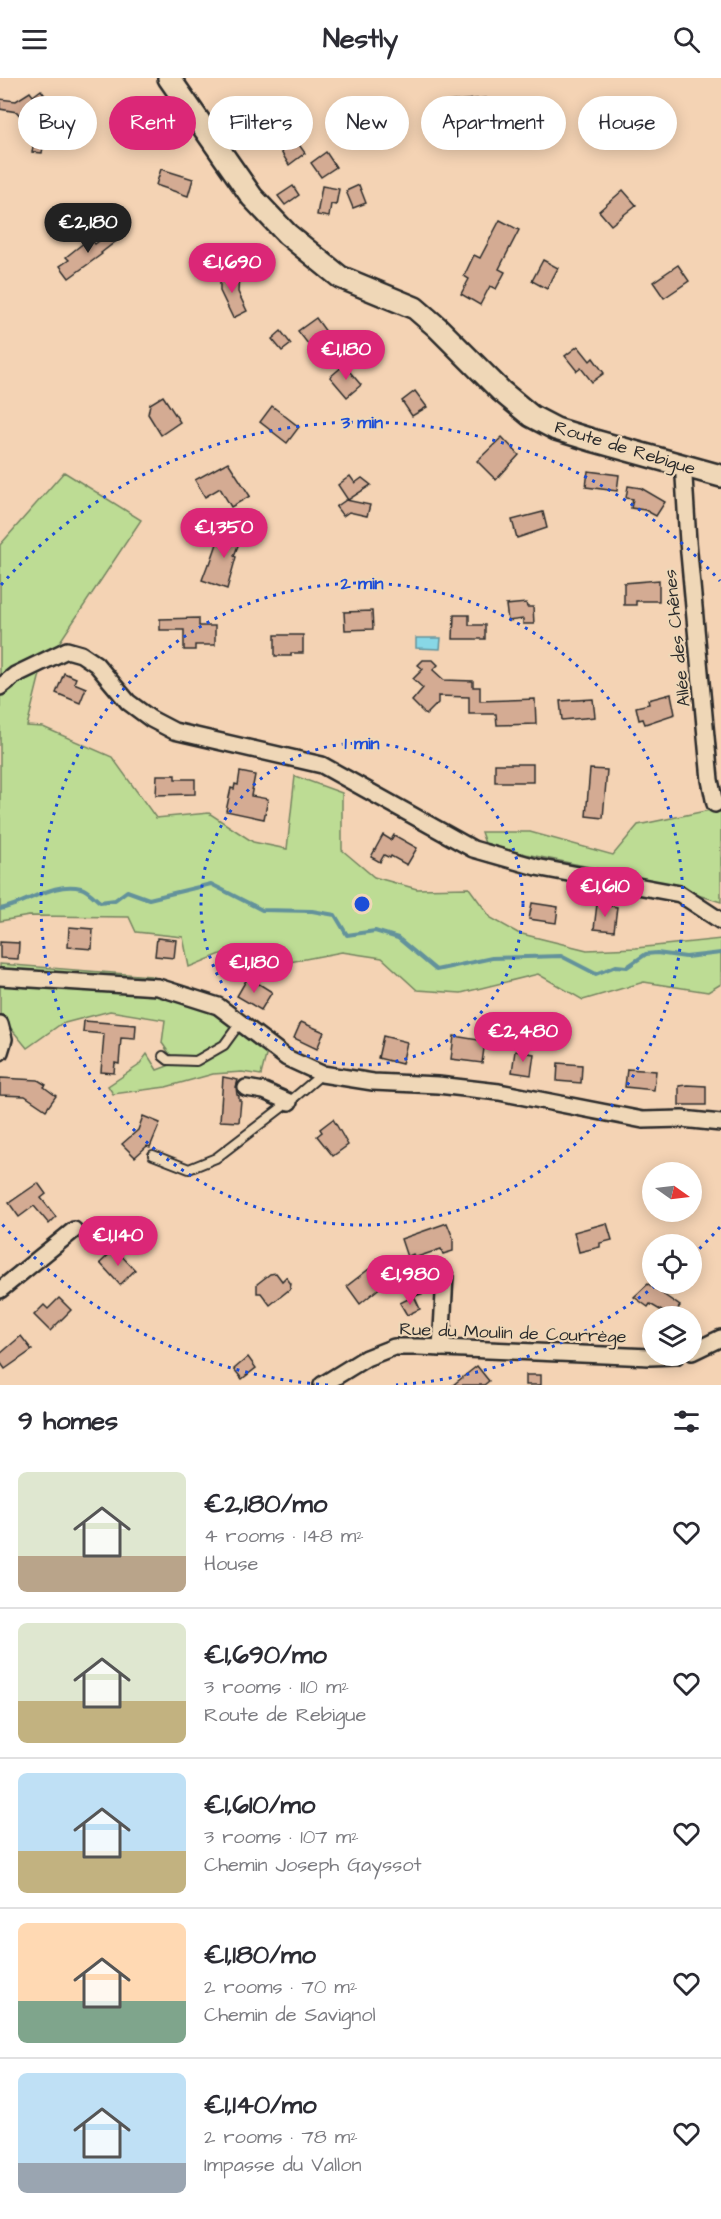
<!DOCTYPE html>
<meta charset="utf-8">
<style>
body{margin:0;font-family:"Architects Daughter",sans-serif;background:#f7f7f7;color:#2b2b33;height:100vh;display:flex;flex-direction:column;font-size:22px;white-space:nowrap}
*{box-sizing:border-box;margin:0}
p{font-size:20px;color:#7c7c81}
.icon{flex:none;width:33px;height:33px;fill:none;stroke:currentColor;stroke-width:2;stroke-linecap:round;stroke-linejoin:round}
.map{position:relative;height:1307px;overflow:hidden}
.drawer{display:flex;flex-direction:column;background:#fff;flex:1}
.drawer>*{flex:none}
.top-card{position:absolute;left:18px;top:18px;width:686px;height:54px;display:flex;gap:12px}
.needle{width:39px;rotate:104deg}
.fabs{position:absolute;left:642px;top:1084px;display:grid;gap:12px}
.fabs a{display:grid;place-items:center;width:60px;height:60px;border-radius:50%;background:#fff;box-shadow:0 3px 15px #0003;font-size:30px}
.price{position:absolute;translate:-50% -51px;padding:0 14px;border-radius:21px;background:#db2777;color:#fff;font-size:20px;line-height:39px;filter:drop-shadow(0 2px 3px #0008)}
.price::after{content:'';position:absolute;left:50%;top:36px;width:18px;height:14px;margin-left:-9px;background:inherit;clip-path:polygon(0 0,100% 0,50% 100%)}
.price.active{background:#222;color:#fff}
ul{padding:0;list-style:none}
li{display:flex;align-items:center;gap:18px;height:150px;padding:0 18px}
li+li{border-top:2px solid #e1e1e2}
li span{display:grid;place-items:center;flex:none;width:168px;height:120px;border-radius:9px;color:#555}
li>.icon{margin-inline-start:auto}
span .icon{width:72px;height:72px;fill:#fffc;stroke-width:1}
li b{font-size:26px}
h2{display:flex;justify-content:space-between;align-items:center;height:72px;padding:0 18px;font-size:26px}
.pill{padding:0 21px;border-radius:27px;background:#fff;box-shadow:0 3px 15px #0003;font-size:21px;line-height:54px}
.pill.active{background:#db2777;color:#fff}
header{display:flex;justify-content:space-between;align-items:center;height:78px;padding:0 18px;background:#fff;font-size:27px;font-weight:700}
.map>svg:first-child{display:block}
.green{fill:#bddc94;stroke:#748460;stroke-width:1.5}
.water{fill:#88d7e6;stroke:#63929b;stroke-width:1.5}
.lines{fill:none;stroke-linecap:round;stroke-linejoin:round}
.stream{stroke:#63929b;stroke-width:4}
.building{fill:#d4ab93;stroke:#2b2b2b;stroke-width:1.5}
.lane-casing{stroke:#2b2b2b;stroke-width:12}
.street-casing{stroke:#2b2b2b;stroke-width:20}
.secondary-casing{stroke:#2b2b2b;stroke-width:26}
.lane{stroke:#efd7b7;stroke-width:8}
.street{stroke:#efd7b7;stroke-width:15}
.secondary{stroke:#efd7b7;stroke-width:21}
.ring{fill:none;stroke:#1d4ed8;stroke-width:3;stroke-dasharray:3 6}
.labels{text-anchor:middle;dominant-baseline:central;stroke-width:4.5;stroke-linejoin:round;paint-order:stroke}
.street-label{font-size:18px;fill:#2b2b2b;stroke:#efd7b7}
.centre{fill:#1d4ed8;stroke:#efd7b7;stroke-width:3}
.ring-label{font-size:18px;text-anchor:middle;font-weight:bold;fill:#1d4ed8;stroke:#efd7b7;stroke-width:4.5;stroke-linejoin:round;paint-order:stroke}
</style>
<header><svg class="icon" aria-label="menu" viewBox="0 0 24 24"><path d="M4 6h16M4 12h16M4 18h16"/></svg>Nestly<svg class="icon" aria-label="search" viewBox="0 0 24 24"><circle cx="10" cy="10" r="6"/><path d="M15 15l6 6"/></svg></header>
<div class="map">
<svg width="721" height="1307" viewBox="0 0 721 1307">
<rect width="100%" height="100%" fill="#f4d3b4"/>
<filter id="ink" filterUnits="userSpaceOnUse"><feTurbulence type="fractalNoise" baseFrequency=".0167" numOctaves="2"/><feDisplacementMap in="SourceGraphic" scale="12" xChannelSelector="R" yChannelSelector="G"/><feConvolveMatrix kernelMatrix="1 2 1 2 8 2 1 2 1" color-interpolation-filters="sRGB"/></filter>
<g filter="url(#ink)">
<g class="green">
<polygon points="64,394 141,442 41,592 27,648 43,649 112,679 156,740 209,735 253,764 287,771 295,698 342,715 342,772 374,799 417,811 469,810 491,840 518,855 587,872 636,870 721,861 721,906 708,914 644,904 583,922 538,896 461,915 417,912 382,880 342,874 274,887 228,873 189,889 183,859 136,854 129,839 29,838 0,843 0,467"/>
<polygon points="715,731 721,731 721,824 634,798 486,768 481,754 530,754 613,777 638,747"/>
<polygon points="0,886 151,898 203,917 268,970 261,997 242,994 213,996 166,1009 113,1016 108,1008 138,988 147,976 157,992 176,985 162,965 165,942 110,933 61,946 27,970 0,937"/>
</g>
<polygon class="water" points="416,560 441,560 440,571 416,570"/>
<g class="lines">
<path class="stream" d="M0,831C27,826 53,803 81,810C88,812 95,820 100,824L115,822L127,813L149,821L211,806L262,832L312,833L335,837L347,857L375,853L398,860L436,892L492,880L561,878L596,896L616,888L627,889L646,876L657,875L686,879L721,875"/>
</g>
<g class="building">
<polygon points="41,12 63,43 41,59 44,64 42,75 32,74 35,58 17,34 0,31 0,21 16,23 30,14 33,18"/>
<polygon points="486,20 488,38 472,40 473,47 454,49 455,52 438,54 437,25"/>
<polygon points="290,54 305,75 289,87 275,64"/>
<polygon points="326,74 336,89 321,99 311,85"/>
<polygon points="161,91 193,101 188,118 156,107"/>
<polygon points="359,107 366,125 353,130 346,113"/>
<polygon points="293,108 299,117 285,127 278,118"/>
<polygon points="322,108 339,111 336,127 331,126 329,139 317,137"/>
<polygon points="623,112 636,127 611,147 599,133"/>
<polygon points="500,142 519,152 499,191 505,194 496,211 490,208 480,227 461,216 469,201 464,198 474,177 480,180"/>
<polygon points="114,152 120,160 101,175 102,176 69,200 60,188 69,182 66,179 90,160 95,166"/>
<polygon points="543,182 558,190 547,211 532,203"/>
<polygon points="678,187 689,203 664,220 653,204"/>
<polygon points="228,195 239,195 238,214 247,233 233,240 220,213 220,198"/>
<polygon points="316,240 332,262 315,275 298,253"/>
<polygon points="281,253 291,266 282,273 272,261"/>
<polygon points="578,268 590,283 593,280 604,295 592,304 581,290 577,293 565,278"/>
<polygon points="344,287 361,307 347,319 330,299"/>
<polygon points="415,313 427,329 412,338 402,323"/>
<polygon points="163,318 180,344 161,357 148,336 150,326"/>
<polygon points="272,328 299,349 287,365 260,344"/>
<polygon points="502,359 519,377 496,402 477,383"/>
<polygon points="228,384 250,418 231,429 220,410 205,419 195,402"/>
<polygon points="588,393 619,397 617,413 586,409"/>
<polygon points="350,398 355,405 362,400 371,407 348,422 338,407"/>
<polygon points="628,408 641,410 665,424 656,438 645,432 631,430 633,421 626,420"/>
<polygon points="346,422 370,427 367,438 349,434 343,438 336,429"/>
<polygon points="543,434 547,450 517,460 512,442"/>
<polygon points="233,446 246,447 234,478 236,479 227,511 202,502 208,486 210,486 220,457 233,462"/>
<polygon points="659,502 659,523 636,523 636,527 624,527 624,505"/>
<polygon points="526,525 527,529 533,529 534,546 523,546 523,541 508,543 506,527"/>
<polygon points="372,533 373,551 345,552 344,534"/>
<polygon points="454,537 469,537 469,547 485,547 485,561 453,561"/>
<polygon points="199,540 199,548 215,548 215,567 195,567 195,572 184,572 184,552 160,552 160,541"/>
<polygon points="275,557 303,557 303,575 291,575 291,578 275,578"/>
<polygon points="423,582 433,582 438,587 433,592 444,602 473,603 473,609 480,609 480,623 535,621 536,646 497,647 496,636 469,636 469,619 438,618 438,625 426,637 412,623 423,610 413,601 423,591 418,587"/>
<polygon points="64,595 76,600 74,605 86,610 80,625 56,615"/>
<polygon points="671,616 675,636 645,646 643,641 639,642 636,629 649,626 648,622"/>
<polygon points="593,621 595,639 562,642 560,623"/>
<rect x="495" y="686" width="38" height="18"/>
<polygon points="590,691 607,692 603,740 586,738"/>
<polygon points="240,694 255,697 251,718 268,721 264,741 226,733 231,710 234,711 235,706 238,707"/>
<polygon points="157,697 175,697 175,701 195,701 195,716 156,717"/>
<polygon points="383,757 391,762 394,757 417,770 407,787 391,778 390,780 384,777 380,784 371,779"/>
<polygon points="532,825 558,829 556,845 529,841"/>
<polygon points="597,826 617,829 614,853 594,851"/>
<polygon points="69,849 93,851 92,871 68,869"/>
<polygon points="157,860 176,862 174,880 155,878"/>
<polygon points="0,864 19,865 18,881 0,880"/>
<polygon points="248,899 272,914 261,932 237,918"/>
<polygon points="84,943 136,947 135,961 121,960 119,986 115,985 114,995 101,994 104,956 83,954"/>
<polygon points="301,944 324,954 317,971 294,960"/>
<polygon points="383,958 407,964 402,986 378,980"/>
<polygon points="454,958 485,963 482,985 451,981"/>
<polygon points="515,973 534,976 531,997 512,994"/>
<polygon points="558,985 582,987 581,1005 557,1003"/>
<polygon points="627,991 656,993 654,1012 625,1009"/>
<polygon points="223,999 238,1002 236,1009 237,1017 239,1018 239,1022 241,1022 239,1044 220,1043"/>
<polygon points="0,1000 38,1002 46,1007 44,1009 56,1018 46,1032 25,1018 0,1017"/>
<polygon points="687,1007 706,1008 706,1027 679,1027 679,1008"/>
<polygon points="143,1038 160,1045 150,1069 147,1068 135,1079 122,1066 138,1052"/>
<polygon points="333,1041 348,1067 333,1078 317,1058 322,1054 320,1051"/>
<polygon points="38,1105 46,1116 41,1120 56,1139 49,1146 34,1128 19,1139 9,1125"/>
<polygon points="447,1145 453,1160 453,1173 443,1176 441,1171 414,1180 413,1176 407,1179 401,1161"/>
<polygon points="607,1145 612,1162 600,1165 600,1169 579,1174 574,1154"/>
<polygon points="115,1171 135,1192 120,1207 100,1185"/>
<polygon points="369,1191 382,1208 360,1226 347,1208"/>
<polygon points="276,1195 282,1203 286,1199 291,1206 290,1211 270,1227 261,1215 257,1215 257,1206 270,1196"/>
<polygon points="648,1206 680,1228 672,1239 650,1226 648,1229 634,1219"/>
<polygon points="414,1218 420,1231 407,1237 400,1225"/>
<polygon points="59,1220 71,1232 50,1253 34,1237 44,1227 48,1231"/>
<polygon points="21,1258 32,1272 5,1291 0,1284 0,1276"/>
<polygon points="248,1279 256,1290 242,1301 234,1291"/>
<polygon points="477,1288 489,1303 484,1307 453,1307"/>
<rect x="526" y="1297" width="15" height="10"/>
</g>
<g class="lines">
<defs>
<g id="lane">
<polyline points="163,978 168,982 196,983 224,967 240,945"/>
<polyline points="153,1077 189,1091 216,1080 289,1024 322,996"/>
</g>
<g id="street">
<polyline points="688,390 684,399 688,464 710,702 715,726"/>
<polyline points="0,609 15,597 67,572 81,576 96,586 128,624 151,641 174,653 322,687 473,771 536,789 680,816 721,843"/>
<polyline points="0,899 158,909 218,928 287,980 322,996 373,1004 438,1007 499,1014 643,1042 682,1041 721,1045"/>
<polyline points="0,946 4,961 0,974"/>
<polyline points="246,1010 264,1013 289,1024"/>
<polyline points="413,1209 445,1198 441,1270"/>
<polyline points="0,1212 74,1152"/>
<polyline points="692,1274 721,1260"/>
<polyline points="322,1307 366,1280 394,1269 419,1269 650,1279 676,1278"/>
</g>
<polyline id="secondary" points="169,0 252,119 287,156 340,199 415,230 437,249 501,313 531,338 556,351 595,363 721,398"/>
</defs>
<use href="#lane" class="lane-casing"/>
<use href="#street" class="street-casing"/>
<use href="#secondary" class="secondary-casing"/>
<use href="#lane" class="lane"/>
<use href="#street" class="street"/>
<use href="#secondary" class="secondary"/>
</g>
</g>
<g class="ring">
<circle cx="362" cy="826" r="161"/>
<circle cx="362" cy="826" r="321"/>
<path d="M720 1149A482 482 0 0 1 694 1176M655 1208A482 482 0 0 1 396 1307M328 1307A482 482 0 0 1 1 1145M1 507A482 482 0 0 1 720 503"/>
</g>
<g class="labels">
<g class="street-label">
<text transform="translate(625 370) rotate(17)">Route de Rebigue</text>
<text transform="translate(677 560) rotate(-96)">Allée des Chênes</text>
<text transform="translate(513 1255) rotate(2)">Rue du Moulin de Courrège</text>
</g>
</g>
<circle cx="362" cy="826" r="9" class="centre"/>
<g class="ring-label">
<text x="362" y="350">3 min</text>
<text x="362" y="511">2 min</text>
<text x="362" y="671">1 min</text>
</g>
</svg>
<div class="fabs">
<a><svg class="needle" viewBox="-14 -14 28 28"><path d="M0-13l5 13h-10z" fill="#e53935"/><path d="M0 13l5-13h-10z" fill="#7c7c81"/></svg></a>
<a><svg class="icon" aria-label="locate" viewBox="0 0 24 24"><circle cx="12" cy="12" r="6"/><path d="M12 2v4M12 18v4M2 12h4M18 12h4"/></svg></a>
<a><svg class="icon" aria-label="layers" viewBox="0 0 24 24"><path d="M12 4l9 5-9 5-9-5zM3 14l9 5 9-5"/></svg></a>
</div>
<b class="price active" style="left:88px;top:176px">€2,180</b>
<b class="price" style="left:232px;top:216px">€1,690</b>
<b class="price" style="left:346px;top:303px">€1,180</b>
<b class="price" style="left:224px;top:481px">€1,350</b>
<b class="price" style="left:605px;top:840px">€1,610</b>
<b class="price" style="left:254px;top:916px">€1,180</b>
<b class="price" style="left:523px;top:985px">€2,480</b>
<b class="price" style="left:118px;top:1189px">€1,140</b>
<b class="price" style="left:410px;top:1228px">€1,980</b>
<div class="top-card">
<a class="pill">Buy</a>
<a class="pill active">Rent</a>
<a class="pill">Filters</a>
<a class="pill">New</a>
<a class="pill">Apartment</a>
<a class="pill">House</a>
</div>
</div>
<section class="drawer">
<h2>9 homes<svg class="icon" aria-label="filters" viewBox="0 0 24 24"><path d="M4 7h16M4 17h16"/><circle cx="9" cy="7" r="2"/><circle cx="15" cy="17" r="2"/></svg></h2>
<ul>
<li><span style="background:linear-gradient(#dfe7d0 70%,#b9a48a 0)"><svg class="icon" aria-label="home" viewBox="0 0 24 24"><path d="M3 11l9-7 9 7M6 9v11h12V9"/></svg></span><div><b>€2,180/mo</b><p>4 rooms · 148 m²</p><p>House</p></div><svg class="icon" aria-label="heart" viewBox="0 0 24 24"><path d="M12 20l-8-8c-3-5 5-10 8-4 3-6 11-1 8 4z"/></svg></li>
<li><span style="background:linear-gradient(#dfe7d0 65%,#c2b280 0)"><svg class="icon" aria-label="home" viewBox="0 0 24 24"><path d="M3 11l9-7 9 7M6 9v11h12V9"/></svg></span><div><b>€1,690/mo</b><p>3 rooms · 110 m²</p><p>Route de Rebigue</p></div><svg class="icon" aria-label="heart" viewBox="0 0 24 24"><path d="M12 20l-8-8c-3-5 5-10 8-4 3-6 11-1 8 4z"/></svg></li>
<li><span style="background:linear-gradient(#bfe0f5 65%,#c2b280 0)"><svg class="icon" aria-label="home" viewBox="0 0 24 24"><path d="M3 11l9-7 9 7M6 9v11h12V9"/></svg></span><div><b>€1,610/mo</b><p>3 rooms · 107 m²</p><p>Chemin Joseph Gayssot</p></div><svg class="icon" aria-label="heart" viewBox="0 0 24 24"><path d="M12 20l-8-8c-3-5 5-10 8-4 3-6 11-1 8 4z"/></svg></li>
<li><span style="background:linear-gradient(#ffd9b3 65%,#7fa58c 0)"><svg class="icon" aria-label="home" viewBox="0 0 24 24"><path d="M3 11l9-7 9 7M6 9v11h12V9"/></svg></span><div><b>€1,180/mo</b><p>2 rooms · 70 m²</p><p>Chemin de Savignol</p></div><svg class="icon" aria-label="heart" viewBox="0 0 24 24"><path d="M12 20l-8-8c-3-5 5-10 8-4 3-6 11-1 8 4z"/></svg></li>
<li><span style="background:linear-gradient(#bfe0f5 75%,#9aa5b1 0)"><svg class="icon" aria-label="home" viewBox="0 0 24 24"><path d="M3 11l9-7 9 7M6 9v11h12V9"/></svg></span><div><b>€1,140/mo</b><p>2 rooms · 78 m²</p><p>Impasse du Vallon</p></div><svg class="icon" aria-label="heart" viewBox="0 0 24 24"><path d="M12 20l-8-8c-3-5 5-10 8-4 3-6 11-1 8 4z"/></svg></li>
</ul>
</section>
